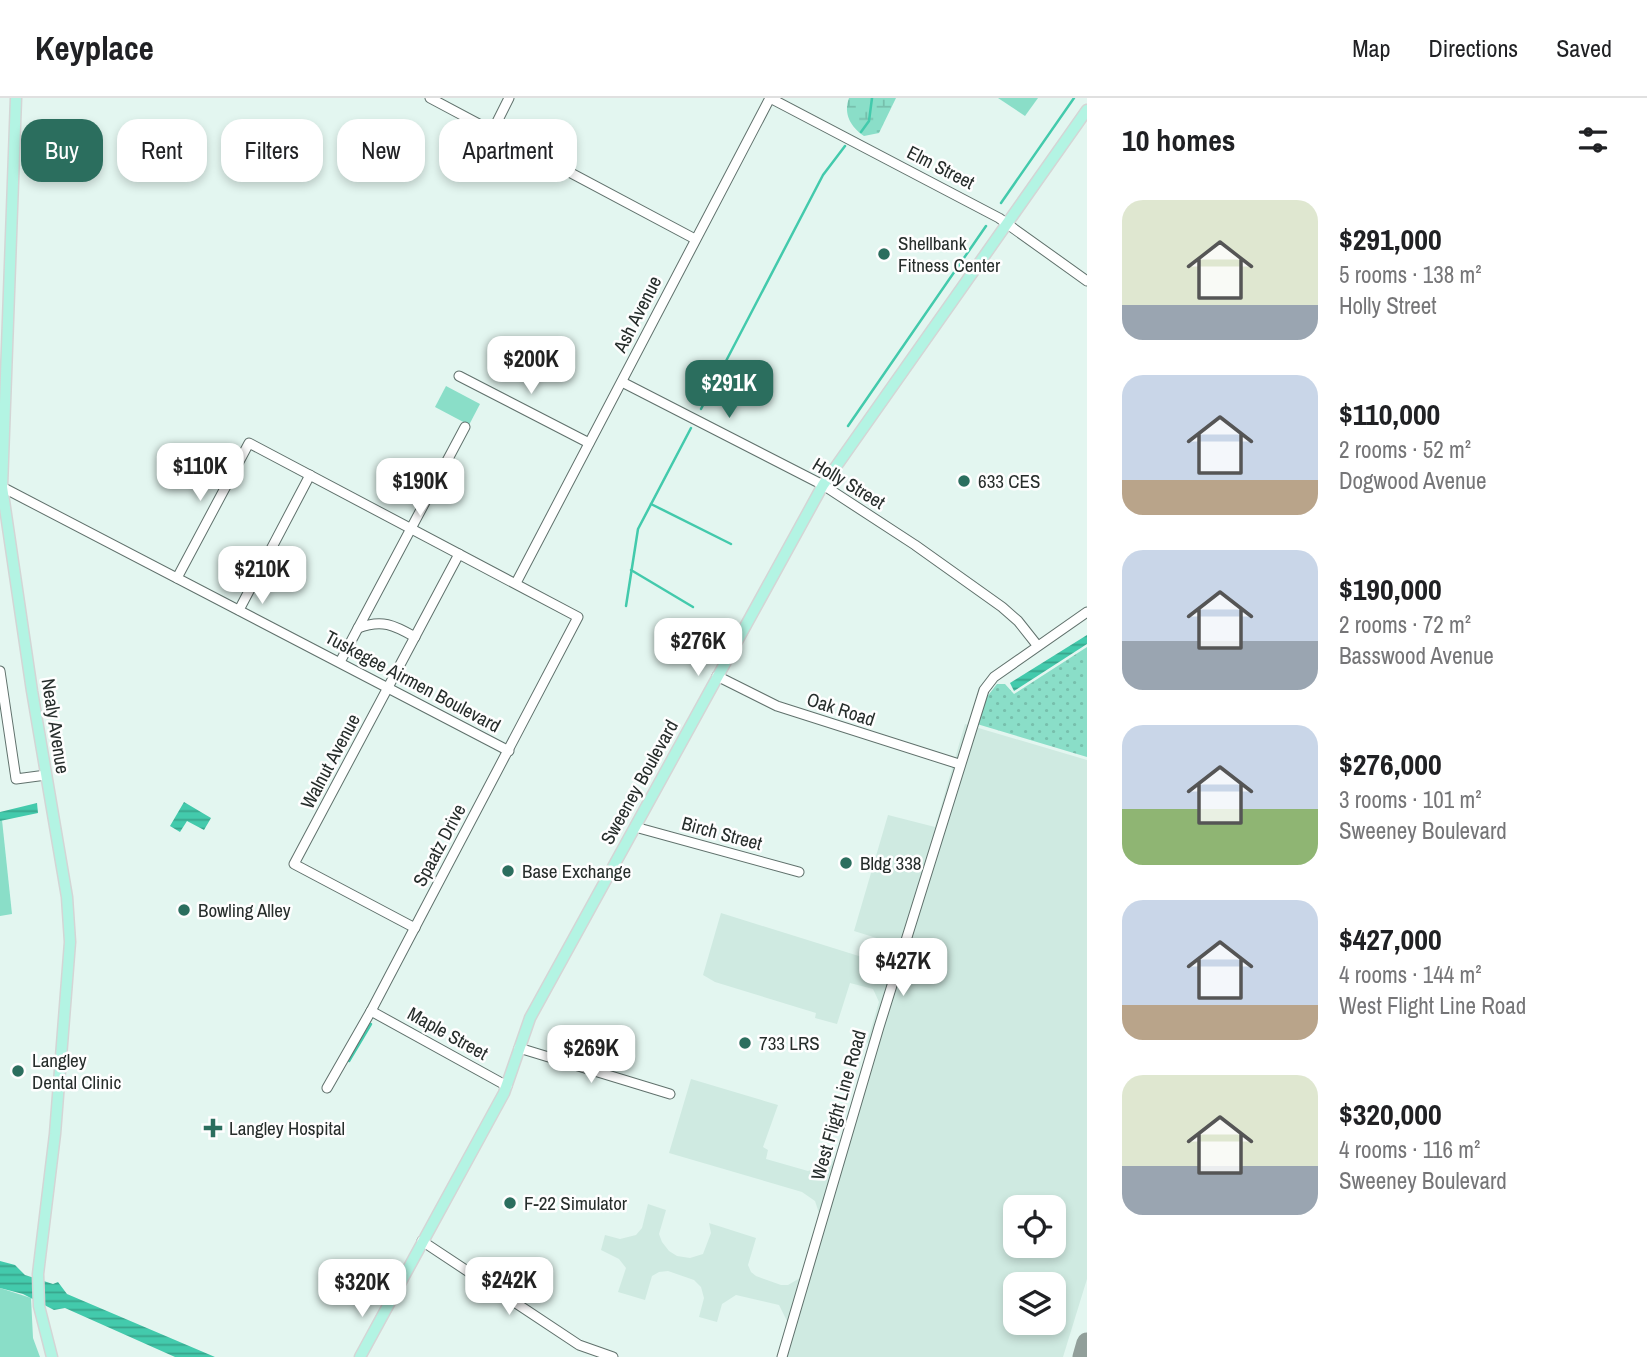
<!DOCTYPE html>
<meta charset="utf-8">
<style>
body{margin:0;font-family:"Archivo Narrow",sans-serif;background:#f6f6f6;color:#202124;height:100vh;display:flex;flex-direction:column;font-size:26px;white-space:nowrap}
*{box-sizing:border-box;margin:0}
p{font-size:23px;color:#757577}
.icon{flex:none;width:38px;height:38px;fill:none;stroke:currentColor;stroke-width:2;stroke-linecap:round;stroke-linejoin:round}
.map{position:relative;flex:1;overflow:hidden}
.panel{display:flex;flex-direction:column;background:#fff;width:560px}
.panel>*{flex:none}
.top-card{position:absolute;left:21px;top:21px;width:665px;height:63px;display:flex;gap:14px}
.controls{position:absolute;left:1003px;top:1097px;display:grid;gap:14px}
.controls a{display:grid;place-items:center;width:63px;height:63px;border-radius:14px;background:#fff;box-shadow:0 4px 10px #0003;font-size:35px}
.price{position:absolute;translate:-50% -60px;padding:0 16px;border-radius:14px;background:#fff;color:#222;font-size:23px;line-height:46px;filter:drop-shadow(0 2px 4px #0008)}
.price::after{content:'';position:absolute;left:50%;top:42px;width:21px;height:16px;margin-left:-10px;background:inherit;clip-path:polygon(0 0,100% 0,50% 100%)}
.price.on{background:#2b6e5e;color:#fff}
ul{padding:0;list-style:none}
li{display:flex;align-items:center;gap:21px;height:175px;padding:0 35px}
li span{display:grid;place-items:center;flex:none;width:196px;height:140px;border-radius:21px;color:#555}
li>.icon{margin-inline-start:auto}
span .icon{width:84px;height:84px;fill:#fffc;stroke-width:1}
li b{font-size:30px}
h2{display:flex;justify-content:space-between;align-items:center;height:84px;padding:0 35px;font-size:30px}
.tag{padding:0 24px;border-radius:21px;background:#fff;box-shadow:0 4px 10px #0003;font-size:24px;line-height:63px}
.tag.on{background:#2b6e5e;color:#fff}
header{display:flex;align-items:center;gap:42px;box-sizing:border-box;height:98px;padding:0 35px;background:#fff;border-bottom:2px solid #e0e0e0}
header strong{font-size:33px}
nav{display:flex;gap:38px;margin-inline-start:auto;font-size:24px}
main{display:flex;flex:1;min-height:0}
.map>svg:first-child{display:block}
.built{fill:#cfeae1;fill-rule:evenodd}
.grass{fill:url(#grass-dots)}
.wetland{fill:url(#wetland-marsh)}
.park{fill:#8adec8}
.water{fill:url(#water-rules)}
.lines{fill:none;stroke-linecap:round;stroke-linejoin:round}
.stream{stroke:#43caac;stroke-width:2.5}
.taxiway{stroke:#919f9a;stroke-width:21}
.minor-casing{stroke:#60716c;stroke-width:11}
.major-casing{stroke:#d4d5d5;stroke-width:13}
.minor{stroke:#fff;stroke-width:9}
.major{stroke:#b3f4e3;stroke-width:10}
.poi-dot{fill:#2b6e5e;stroke:#fefefe;stroke-width:2.5}
.labels{text-anchor:middle;dominant-baseline:central;stroke-width:5;stroke-linejoin:round;paint-order:stroke}
.street-label{font-size:19px;fill:#262d2b;stroke:#fefefe}
.poi-label{font-size:19px;fill:#262d2b;stroke:#fefefe;text-anchor:start}
</style>
<header>
<strong>Keyplace</strong>
<nav><a>Map</a><a>Directions</a><a>Saved</a></nav>
</header>
<main>
<div class="map">
<svg width="1087" height="1259" viewBox="0 0 1087 1259">
<defs>
<pattern id="grass-dots" width="8" height="8" patternUnits="userSpaceOnUse" patternTransform="scale(1.75)"><rect width="8" height="8" fill="#8adec8"/><path d="M2 2h.1M6 6h.1" fill="none" stroke="#77bfac" stroke-width="1.8" stroke-linecap="round"/></pattern>
<pattern id="wetland-marsh" width="20" height="14" patternUnits="userSpaceOnUse" patternTransform="scale(1.75)"><rect width="20" height="14" fill="#8adec8"/><path d="M1 5h8M5 5V1M11 12h8M15 12V8" fill="none" stroke="#77bfac"/></pattern>
<pattern id="water-rules" width="6" height="5" patternUnits="userSpaceOnUse" patternTransform="scale(1.75)"><rect width="6" height="5" fill="#43caac"/><path d="M0 2.5h6" fill="none" stroke="#38a48c"/></pattern>
</defs>
<rect width="100%" height="100%" fill="#e3f6f0"/>
<path class="built" d="M965,626L1087,662V1181L1063,1259H777L787,1223L779,1207L736,1197L722,1206L717,1224L699,1219L704,1200L701,1189L694,1182L668,1173L659,1174L652,1178L645,1202L618,1194L626,1170L619,1161L601,1152L605,1137L620,1141L636,1137L642,1130L648,1106L666,1112L659,1136L662,1144L669,1153L677,1158L690,1160L703,1156L711,1135L709,1125L756,1140L748,1167L751,1174L756,1178L781,1187H788L800,1180L820,1118L815,1103L802,1094L669,1055L691,981L778,1007L763,1049L768,1052L766,1061L808,1073L831,1065L836,1059L869,948L867,944L879,904L873,891L850,885L837,926L815,920L816,915L715,884L703,877L721,815L878,864L893,859L899,847L854,833L888,717L935,729ZM1015,1110H1054V1148H1015ZM1015,1186H1054V1225H1015Z"/>
<polygon class="grass" points="1087,549 1087,659 977,626 986,600 997,586 1005,586 1014,596"/>
<path class="wetland" d="M849,0H872V2L873,0H896L879,35L864,38C851,29 843,16 849,0Z"/>
<g class="park">
<polygon points="998,0 1038,0 1025,18"/>
<polygon points="446,288 480,306 469,327 435,309"/>
<polygon points="2,722 12,816 0,818 0,723"/>
<polygon points="0,1190 31,1200 33,1240 40,1259 0,1259"/>
</g>
<g class="water">
<polygon points="1087,537 1087,546 1014,593 1010,585"/>
<polygon points="184,704 211,720 204,732 187,723 180,734 170,728"/>
<polygon points="37,705 38,715 0,723 0,714"/>
<polygon points="0,1163 15,1167 25,1177 53,1186 58,1184 67,1196 215,1259 175,1259 65,1210 54,1212 23,1196 0,1190"/>
</g>
<g class="lines">
<g class="stream">
<polyline points="861,34 869,23 872,0"/>
<polyline points="1001,105 1074,0"/>
<polyline points="701,311 823,77 845,48"/>
<polyline points="848,328 986,128"/>
<polyline points="651,406 731,446"/>
<polyline points="631,472 693,509"/>
<polyline points="626,508 638,431 691,330"/>
<polyline points="349,963 371,926"/>
</g>
<polyline class="taxiway" points="1083,1259 1087,1245"/>
<defs>
<g id="minor">
<polyline points="430,0 695,141"/>
<polyline points="770,0 999,120 1087,183"/>
<polyline points="492,34 509,0"/>
<polyline points="459,278 589,345"/>
<polyline points="622,284 823,387 915,447 1002,509 1018,523 1037,547"/>
<polyline points="0,388 509,653"/>
<polyline points="177,480 249,345 578,519 371,913 327,990"/>
<polyline points="516,485 770,0"/>
<polyline points="239,512 310,377"/>
<path d="M358,530C382,521 394,527 415,539"/>
<polyline points="340,564 465,329"/>
<polyline points="0,573 16,681 46,677"/>
<polyline points="717,578 777,608 959,666"/>
<polyline points="635,729 799,774"/>
<polyline points="415,830 294,766 459,456"/>
<polyline points="371,913 507,988"/>
<polyline points="519,950 670,996"/>
<polyline points="422,1143 579,1247 613,1259"/>
<polyline points="782,1259 879,929 984,592 994,579 1087,514"/>
</g>
<g id="major">
<polyline points="16,0 2,389 32,593 67,799 70,844 55,1036 38,1176 39,1208 52,1259"/>
<polyline points="360,1259 504,995 530,920 823,387 1087,12"/>
</g>
</defs>
<use href="#minor" class="minor-casing"/>
<use href="#major" class="major-casing"/>
<use href="#minor" class="minor"/>
<use href="#major" class="major"/>
</g>
<g class="poi-dot">
<circle cx="884" cy="156" r="7"/>
<circle cx="964" cy="383" r="7"/>
<circle cx="846" cy="765" r="7"/>
<circle cx="508" cy="773" r="7"/>
<circle cx="184" cy="812" r="7"/>
<circle cx="745" cy="945" r="7"/>
<circle cx="18" cy="973" r="7"/>
<path d="M209.5 1019.5h7v7h7v7h-7v7h-7v-7h-7v-7h7z"/>
<circle cx="510" cy="1105" r="7"/>
</g>
<g class="labels">
<g class="street-label">
<text transform="translate(941 69) rotate(27)">Elm Street</text>
<text transform="translate(637 216) rotate(-63)">Ash Avenue</text>
<text transform="translate(849 385) rotate(31)">Holly Street</text>
<text transform="translate(413 583) rotate(28)">Tuskegee Airmen Boulevard</text>
<text transform="translate(841 611) rotate(18)">Oak Road</text>
<text transform="translate(56 628) rotate(81)">Nealy Avenue</text>
<text transform="translate(330 663) rotate(-62)">Walnut Avenue</text>
<text transform="translate(639 684) rotate(-61)">Sweeney Boulevard</text>
<text transform="translate(722 735) rotate(15)">Birch Street</text>
<text transform="translate(439 747) rotate(-62)">Spaatz Drive</text>
<text transform="translate(448 935) rotate(29)">Maple Street</text>
<text transform="translate(838 1007) rotate(-74)">West Flight Line Road</text>
</g>
<g class="poi-label">
<text x="898" y="145">Shellbank<tspan x="898" dy="22">Fitness Center</tspan></text>
<text x="978" y="383">633 CES</text>
<text x="860" y="765">Bldg 338</text>
<text x="522" y="773">Base Exchange</text>
<text x="198" y="812">Bowling Alley</text>
<text x="759" y="945">733 LRS</text>
<text x="32" y="962">Langley<tspan x="32" dy="22">Dental Clinic</tspan></text>
<text x="229" y="1030">Langley Hospital</text>
<text x="524" y="1105">F-22 Simulator</text>
</g>
</g>
</svg>
<div class="controls">
<a><svg class="icon" aria-label="locate" viewBox="0 0 24 24"><circle cx="12" cy="12" r="6"/><path d="M12 2v4M12 18v4M2 12h4M18 12h4"/></svg></a>
<a><svg class="icon" aria-label="layers" viewBox="0 0 24 24"><path d="M12 4l9 5-9 5-9-5zM3 14l9 5 9-5"/></svg></a>
</div>
<b class="price" style="left:531px;top:298px">$200K</b>
<b class="price on" style="left:729px;top:322px">$291K</b>
<b class="price" style="left:200px;top:405px">$110K</b>
<b class="price" style="left:420px;top:420px">$190K</b>
<b class="price" style="left:262px;top:508px">$210K</b>
<b class="price" style="left:698px;top:580px">$276K</b>
<b class="price" style="left:903px;top:900px">$427K</b>
<b class="price" style="left:591px;top:987px">$269K</b>
<b class="price" style="left:509px;top:1219px">$242K</b>
<b class="price" style="left:362px;top:1221px">$320K</b>
<div class="top-card">
<a class="tag on">Buy</a>
<a class="tag">Rent</a>
<a class="tag">Filters</a>
<a class="tag">New</a>
<a class="tag">Apartment</a>
</div>
</div>
<section class="panel">
<h2>10 homes<svg class="icon" aria-label="filters" viewBox="0 0 24 24"><path d="M4 7h16M4 17h16"/><circle cx="9" cy="7" r="2"/><circle cx="15" cy="17" r="2"/></svg></h2>
<ul>
<li><span style="background:linear-gradient(#dfe7d0 75%,#9aa5b1 0)"><svg class="icon" aria-label="home" viewBox="0 0 24 24"><path d="M3 11l9-7 9 7M6 9v11h12V9"/></svg></span><div><b>$291,000</b><p>5 rooms · 138 m²</p><p>Holly Street</p></div></li>
<li><span style="background:linear-gradient(#c9d6e8 75%,#b9a48a 0)"><svg class="icon" aria-label="home" viewBox="0 0 24 24"><path d="M3 11l9-7 9 7M6 9v11h12V9"/></svg></span><div><b>$110,000</b><p>2 rooms · 52 m²</p><p>Dogwood Avenue</p></div></li>
<li><span style="background:linear-gradient(#c9d6e8 65%,#9aa5b1 0)"><svg class="icon" aria-label="home" viewBox="0 0 24 24"><path d="M3 11l9-7 9 7M6 9v11h12V9"/></svg></span><div><b>$190,000</b><p>2 rooms · 72 m²</p><p>Basswood Avenue</p></div></li>
<li><span style="background:linear-gradient(#c9d6e8 60%,#8fb573 0)"><svg class="icon" aria-label="home" viewBox="0 0 24 24"><path d="M3 11l9-7 9 7M6 9v11h12V9"/></svg></span><div><b>$276,000</b><p>3 rooms · 101 m²</p><p>Sweeney Boulevard</p></div></li>
<li><span style="background:linear-gradient(#c9d6e8 75%,#b9a48a 0)"><svg class="icon" aria-label="home" viewBox="0 0 24 24"><path d="M3 11l9-7 9 7M6 9v11h12V9"/></svg></span><div><b>$427,000</b><p>4 rooms · 144 m²</p><p>West Flight Line Road</p></div></li>
<li><span style="background:linear-gradient(#dfe7d0 65%,#9aa5b1 0)"><svg class="icon" aria-label="home" viewBox="0 0 24 24"><path d="M3 11l9-7 9 7M6 9v11h12V9"/></svg></span><div><b>$320,000</b><p>4 rooms · 116 m²</p><p>Sweeney Boulevard</p></div></li>
</ul>
</section>
</main>
